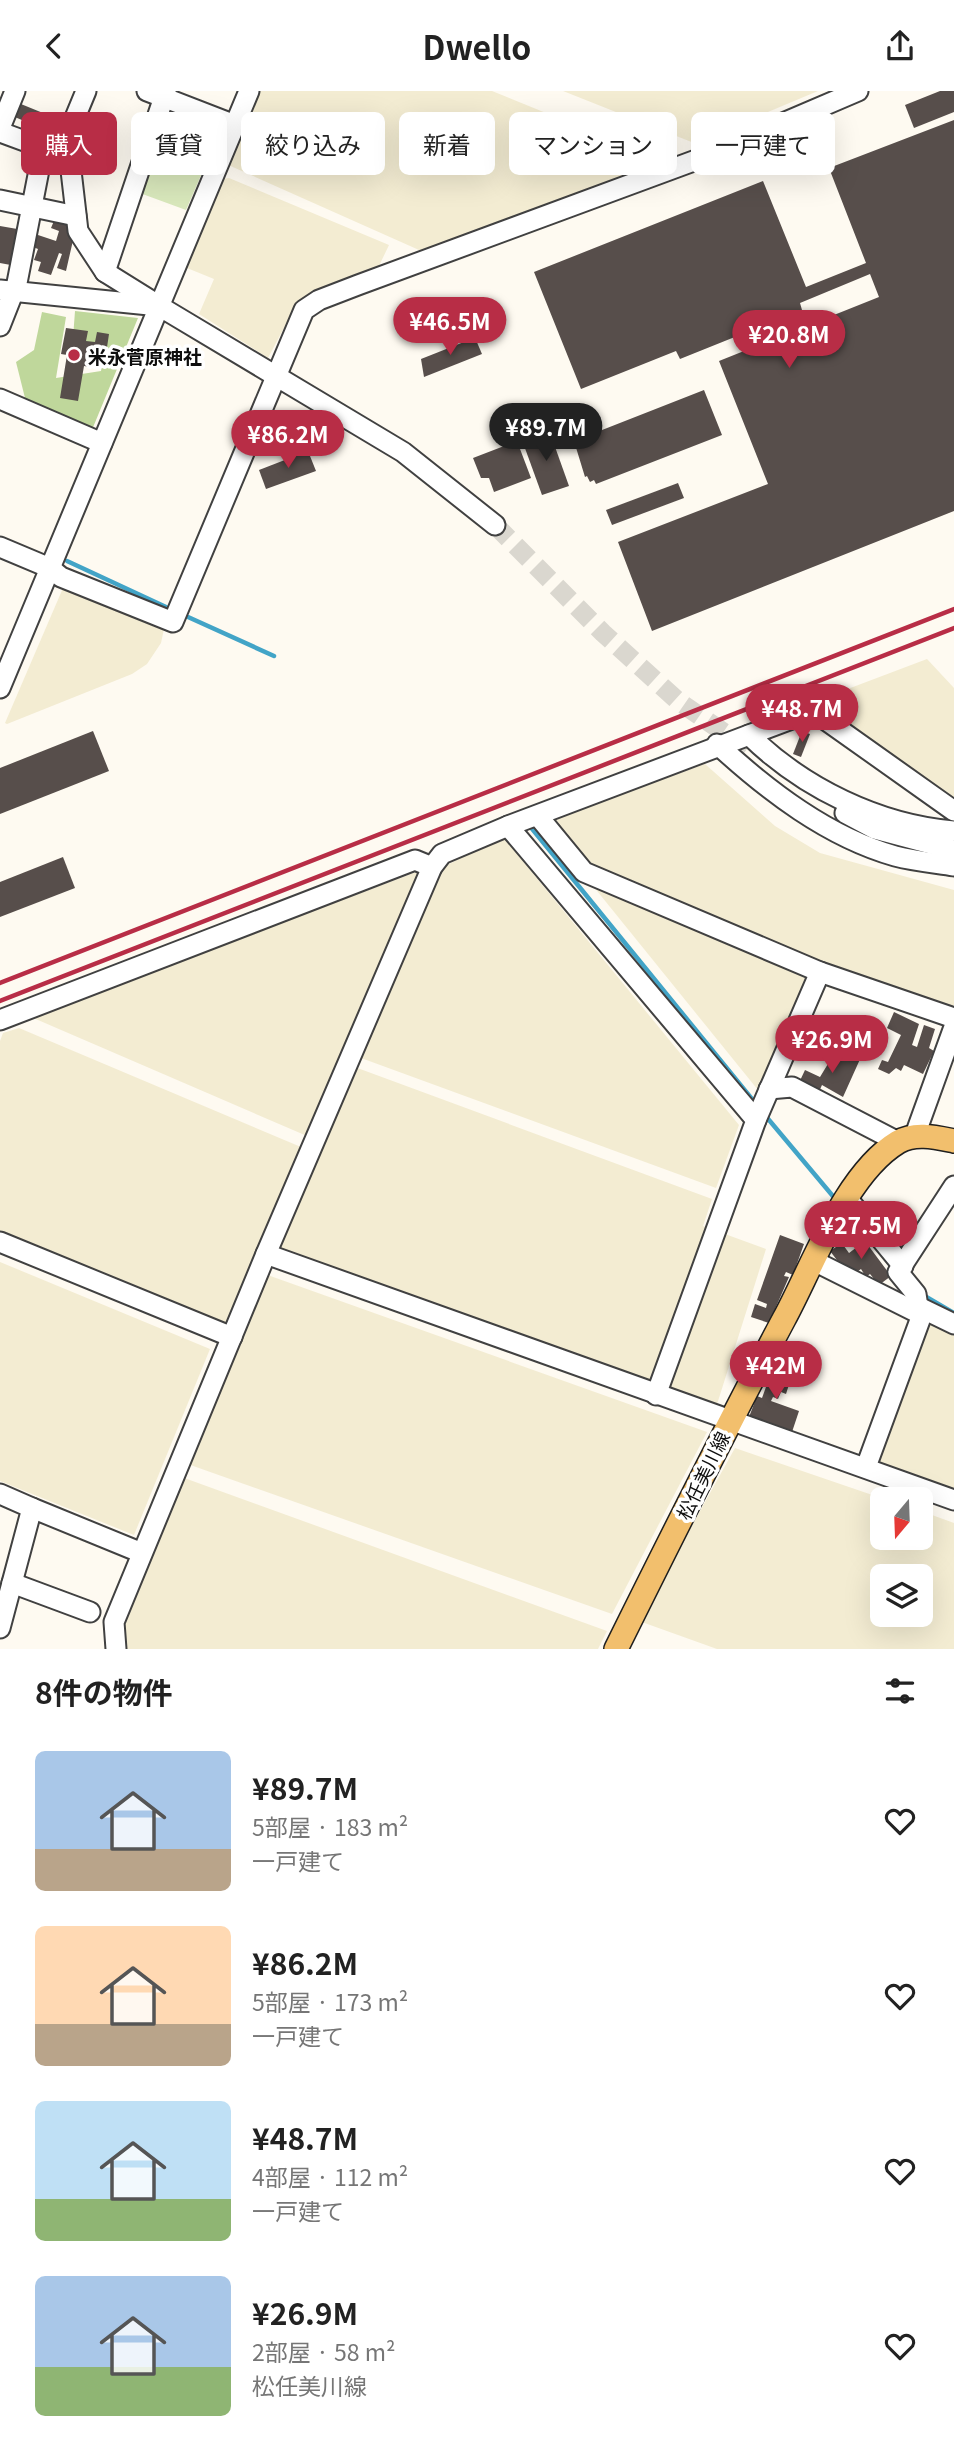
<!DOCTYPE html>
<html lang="ja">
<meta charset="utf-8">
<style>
body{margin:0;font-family:Georgia,"Noto Sans JP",serif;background:#f2f2f2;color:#222;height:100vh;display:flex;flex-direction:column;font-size:26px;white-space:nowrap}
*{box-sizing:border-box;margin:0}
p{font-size:23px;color:#767676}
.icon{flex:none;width:38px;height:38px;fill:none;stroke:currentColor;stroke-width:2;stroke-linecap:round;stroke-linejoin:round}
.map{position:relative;height:1558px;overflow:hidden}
.sheet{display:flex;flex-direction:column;background:#fff;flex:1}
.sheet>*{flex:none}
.banner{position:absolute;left:21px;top:21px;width:914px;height:63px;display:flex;gap:14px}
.needle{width:46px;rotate:199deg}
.controls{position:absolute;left:870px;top:1396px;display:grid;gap:14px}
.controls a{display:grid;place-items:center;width:63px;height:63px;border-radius:10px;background:#fff;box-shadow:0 7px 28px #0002;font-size:35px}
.price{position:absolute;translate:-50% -60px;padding:0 16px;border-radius:24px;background:#b82d46;color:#fff;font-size:23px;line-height:46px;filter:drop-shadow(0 2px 4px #0008)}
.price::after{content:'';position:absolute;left:50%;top:42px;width:21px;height:16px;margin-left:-10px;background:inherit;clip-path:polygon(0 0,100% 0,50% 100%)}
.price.current{background:#222;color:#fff}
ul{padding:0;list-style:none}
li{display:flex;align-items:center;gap:21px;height:175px;padding:0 35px}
li span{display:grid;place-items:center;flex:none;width:196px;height:140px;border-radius:10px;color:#555}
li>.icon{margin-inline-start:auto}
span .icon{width:84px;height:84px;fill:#fffc;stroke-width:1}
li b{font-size:30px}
h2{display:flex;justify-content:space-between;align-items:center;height:84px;padding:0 35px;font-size:30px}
.pill{padding:0 24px;border-radius:10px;background:#fff;box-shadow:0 7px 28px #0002;font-size:24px;line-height:63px}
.pill.current{background:#b82d46;color:#fff}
header{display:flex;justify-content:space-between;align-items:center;height:91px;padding:0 35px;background:#fff;font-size:32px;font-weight:700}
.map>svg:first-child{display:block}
.farmland{fill:#f3ecd2;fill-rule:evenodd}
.green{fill:#d8e7bb}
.forest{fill:#bfd79b}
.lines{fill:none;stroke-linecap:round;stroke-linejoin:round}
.stream{stroke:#42a4c7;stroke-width:4.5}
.building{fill:#574e4b}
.minor-tunnel{stroke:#dad7cf;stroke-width:19;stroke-dasharray:19 10;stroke-linecap:butt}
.minor-casing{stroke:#414141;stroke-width:23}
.major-casing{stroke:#1f1f1f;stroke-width:26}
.minor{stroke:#fff;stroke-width:19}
.major{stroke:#f2bf6d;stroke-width:23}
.rail{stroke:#b82d46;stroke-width:4.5}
.poi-dot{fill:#b82d46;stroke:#fff;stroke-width:2.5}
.labels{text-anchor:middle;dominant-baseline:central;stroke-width:7;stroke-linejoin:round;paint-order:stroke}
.poi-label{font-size:19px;font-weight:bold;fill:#0e0e0e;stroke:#fff;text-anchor:start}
.street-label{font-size:19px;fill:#0e0e0e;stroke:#fff}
</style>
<header><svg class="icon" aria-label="back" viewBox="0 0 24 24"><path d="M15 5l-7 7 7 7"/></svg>Dwello<svg class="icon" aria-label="share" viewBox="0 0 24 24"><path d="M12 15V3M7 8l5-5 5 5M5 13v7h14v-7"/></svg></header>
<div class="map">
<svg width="954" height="1558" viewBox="0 0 954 1558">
<rect width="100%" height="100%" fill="#fefaf1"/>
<g class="farmland">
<polygon points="256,0 492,0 644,62 635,83 428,163 226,73"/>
<polygon points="563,0 818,0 694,52"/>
<polygon points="229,87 389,154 378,177 295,216 268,267 199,223 214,188 187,177 222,88"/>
<polygon points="63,497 164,538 161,552 147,573 132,583 7,633 5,632"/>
<polygon points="927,568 954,597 954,708 816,610"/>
<polygon points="705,673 775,735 820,762 954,799 954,914 946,917 823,875 588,775 549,729"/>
<polygon points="503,746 739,1034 716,1097 361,967 441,777"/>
<polygon points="419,780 307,1045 31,926"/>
<polygon points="589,790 811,883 758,999"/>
<polygon points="19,937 301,1056 226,1235 0,1144 0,950 3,942"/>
<polygon points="352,975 712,1108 703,1135 766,1158 713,1326 273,1167"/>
<polygon points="0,1171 210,1258 134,1444 0,1390"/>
<polygon points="262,1182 707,1341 612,1523 182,1371"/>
<polygon points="928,1229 954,1242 954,1400 872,1372"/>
<path d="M735,1357L887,1409H882V1447H920L921,1420L954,1432V1558H717L639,1530ZM882,1486H920V1524H882Z"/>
<polygon points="176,1384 607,1540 598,1558 123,1558 121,1527"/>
</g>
<polygon class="green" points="168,15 222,36 186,119 137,101"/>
<polygon class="forest" points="75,220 138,227 87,351 29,323 16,271 34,259 42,221 66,226 56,287 101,280 105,257 73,247"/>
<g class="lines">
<g class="stream">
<polyline points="67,470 166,516"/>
<polyline points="188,526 274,565"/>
<polyline points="529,734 756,1013"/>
<polyline points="764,1023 837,1110"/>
<polyline points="923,1204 954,1222"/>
</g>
</g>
<g class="building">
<polygon points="940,0 954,0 954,21 914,37 905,14"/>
<polygon points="16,11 43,22 41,27 51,31 53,26 66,32 60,48 53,45 50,51 25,41 29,32 10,24"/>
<polygon points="954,29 954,420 652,540 618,451 768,393 719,270 879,206 870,183 800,212 802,219 680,268 676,260 581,298 534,181 763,90 806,196 866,172 829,77"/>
<polygon points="56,125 71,130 67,143 74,145 66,180 57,177 62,163 59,162 51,184 38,180 41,171 34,169 38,158 28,154 32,142 56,150 59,140 51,137"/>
<polygon points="0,135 23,139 16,175 0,172"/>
<polygon points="66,237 88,240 86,250 95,251 97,241 109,243 106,263 98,262 96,277 84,275 78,310 60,307 67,264 61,263"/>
<polygon points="469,249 476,249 482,263 424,286 421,268"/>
<polygon points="704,299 722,344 596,393 594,389 590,391 587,385 585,386 574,350"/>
<polygon points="549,339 569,395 542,404 522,349"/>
<polygon points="517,350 531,387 494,401 489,387 481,387 473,367"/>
<polygon points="308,360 316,380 266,398 259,379"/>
<polygon points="678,392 684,407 612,434 606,419"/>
<polygon points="93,640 109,680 0,723 0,677"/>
<polygon points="802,640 810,643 801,666 793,663"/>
<polygon points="63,766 75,797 0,826 0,791"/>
<polygon points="894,921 919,933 912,954 917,956 924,934 935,938 929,957 934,960 923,983 904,974 901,980 896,977 889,983 878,978 882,969 888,971 901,944 887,937"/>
<polygon points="837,958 861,966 843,1006 822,994 817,1005 797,996 805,979 820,986"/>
<polygon points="780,1144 804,1153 793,1184 786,1181 784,1185 789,1186 769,1232 751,1226 755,1213 766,1217 767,1213 757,1209"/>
<polygon points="838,1147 849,1162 865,1150 891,1185 879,1194 870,1183 866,1186 861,1178 854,1183 846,1181 830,1160 836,1156 833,1153"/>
<polygon points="775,1271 794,1278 786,1303 781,1301 778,1308 773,1306 771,1310 799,1320 792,1341 749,1326 757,1305 762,1307"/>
</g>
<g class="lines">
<polyline class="minor-tunnel" points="495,434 603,542 678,610 748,658"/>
<defs>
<g id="minor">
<polyline points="147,0 235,34"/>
<polyline points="0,37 15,0"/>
<polyline points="0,41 60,63 70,71 78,140 105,181 158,214"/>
<polyline points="60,63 86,0"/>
<polyline points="0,109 76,125"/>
<polyline points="105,181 166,0"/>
<polyline points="0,199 159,215 403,361 495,434"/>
<polyline points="0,235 17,192 39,79 47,59"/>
<polyline points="0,308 102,352"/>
<polyline points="0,456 50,477 61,486 173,531 304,219 319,209 358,194 699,68 858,0"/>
<polyline points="0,597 249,0"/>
<path d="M717,653C768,700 828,746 895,765C914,770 935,772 954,775"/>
<path d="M954,720L813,620L749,644C803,697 879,734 954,740"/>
<polyline points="845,722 875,738 954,759"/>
<polyline points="538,725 584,781 820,881 954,927"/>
<polyline points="508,735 756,1029 656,1304"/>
<polyline points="0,929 415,769 432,776"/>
<polyline points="769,998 792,996 898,1051"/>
<polyline points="756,1029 820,881"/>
<polyline points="915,1044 954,936"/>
<polyline points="847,1107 903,1175"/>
<polyline points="0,1151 232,1246"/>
<polyline points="266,1163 954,1409"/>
<polyline points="814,1170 920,1223"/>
<polyline points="919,1216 954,1233"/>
<polyline points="866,1376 920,1229 916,1203 898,1181 954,1095"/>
<polyline points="0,1403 32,1417 0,1537"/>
<polyline points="32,1417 142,1462"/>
<polyline points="12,1492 90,1521"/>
<polyline points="116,1558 114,1531 266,1163 432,776 442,763 508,735 749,644"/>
</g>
<path id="major" d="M616,1558C671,1447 726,1337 784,1228C813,1175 845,1083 898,1051C915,1041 935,1046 954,1050"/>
</defs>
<use href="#minor" class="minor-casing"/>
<use href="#major" class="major-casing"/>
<use href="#minor" class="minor"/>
<use href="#major" class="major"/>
<g class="rail">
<polyline points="0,892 954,518"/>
<polyline points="0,910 954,537"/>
</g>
</g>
<circle class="poi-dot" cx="74" cy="264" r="7"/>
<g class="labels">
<g class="poi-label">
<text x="88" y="264">米永菅原神社</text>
</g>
<g class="street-label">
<text transform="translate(702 1384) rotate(-64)">松任美川線</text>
</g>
</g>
</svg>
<div class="controls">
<a><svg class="needle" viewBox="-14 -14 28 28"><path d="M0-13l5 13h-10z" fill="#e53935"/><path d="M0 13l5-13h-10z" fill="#767676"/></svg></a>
<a><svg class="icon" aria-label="layers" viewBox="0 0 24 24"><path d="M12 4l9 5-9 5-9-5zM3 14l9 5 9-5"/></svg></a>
</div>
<b class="price" style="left:450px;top:266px">¥46.5M</b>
<b class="price" style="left:789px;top:279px">¥20.8M</b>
<b class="price current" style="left:546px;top:372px">¥89.7M</b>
<b class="price" style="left:288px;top:379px">¥86.2M</b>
<b class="price" style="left:802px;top:653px">¥48.7M</b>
<b class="price" style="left:832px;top:984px">¥26.9M</b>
<b class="price" style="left:861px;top:1170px">¥27.5M</b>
<b class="price" style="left:776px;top:1310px">¥42M</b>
<div class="banner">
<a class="pill current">購入</a>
<a class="pill">賃貸</a>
<a class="pill">絞り込み</a>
<a class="pill">新着</a>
<a class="pill">マンション</a>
<a class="pill">一戸建て</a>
</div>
</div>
<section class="sheet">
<h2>8件の物件<svg class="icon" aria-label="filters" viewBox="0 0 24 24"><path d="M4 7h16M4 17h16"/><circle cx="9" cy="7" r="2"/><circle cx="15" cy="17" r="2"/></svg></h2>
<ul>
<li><span style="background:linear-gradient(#a9c7e8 70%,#b9a48a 0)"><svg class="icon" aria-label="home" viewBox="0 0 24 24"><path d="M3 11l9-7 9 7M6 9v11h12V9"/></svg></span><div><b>¥89.7M</b><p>5部屋 · 183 m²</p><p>一戸建て</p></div><svg class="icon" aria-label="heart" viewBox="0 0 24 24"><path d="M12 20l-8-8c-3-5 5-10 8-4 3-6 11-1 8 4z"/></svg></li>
<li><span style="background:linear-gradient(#ffd9b3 70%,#b9a48a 0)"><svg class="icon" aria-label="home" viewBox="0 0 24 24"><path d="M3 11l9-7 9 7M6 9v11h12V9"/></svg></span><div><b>¥86.2M</b><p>5部屋 · 173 m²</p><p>一戸建て</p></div><svg class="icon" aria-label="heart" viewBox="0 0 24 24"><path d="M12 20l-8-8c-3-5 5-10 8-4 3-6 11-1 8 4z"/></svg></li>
<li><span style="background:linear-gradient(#bfe0f5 70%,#8fb573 0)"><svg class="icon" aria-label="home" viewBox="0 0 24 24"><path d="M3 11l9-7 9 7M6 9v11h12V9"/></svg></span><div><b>¥48.7M</b><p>4部屋 · 112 m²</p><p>一戸建て</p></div><svg class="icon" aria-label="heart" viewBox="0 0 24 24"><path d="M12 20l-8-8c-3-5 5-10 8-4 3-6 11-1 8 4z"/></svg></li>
<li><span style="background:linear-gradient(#a9c7e8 65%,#8fb573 0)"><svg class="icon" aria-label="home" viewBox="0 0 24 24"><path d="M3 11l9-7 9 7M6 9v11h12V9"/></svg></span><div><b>¥26.9M</b><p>2部屋 · 58 m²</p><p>松任美川線</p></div><svg class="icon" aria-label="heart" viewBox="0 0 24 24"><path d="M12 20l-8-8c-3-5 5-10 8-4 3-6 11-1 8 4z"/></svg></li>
</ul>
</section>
